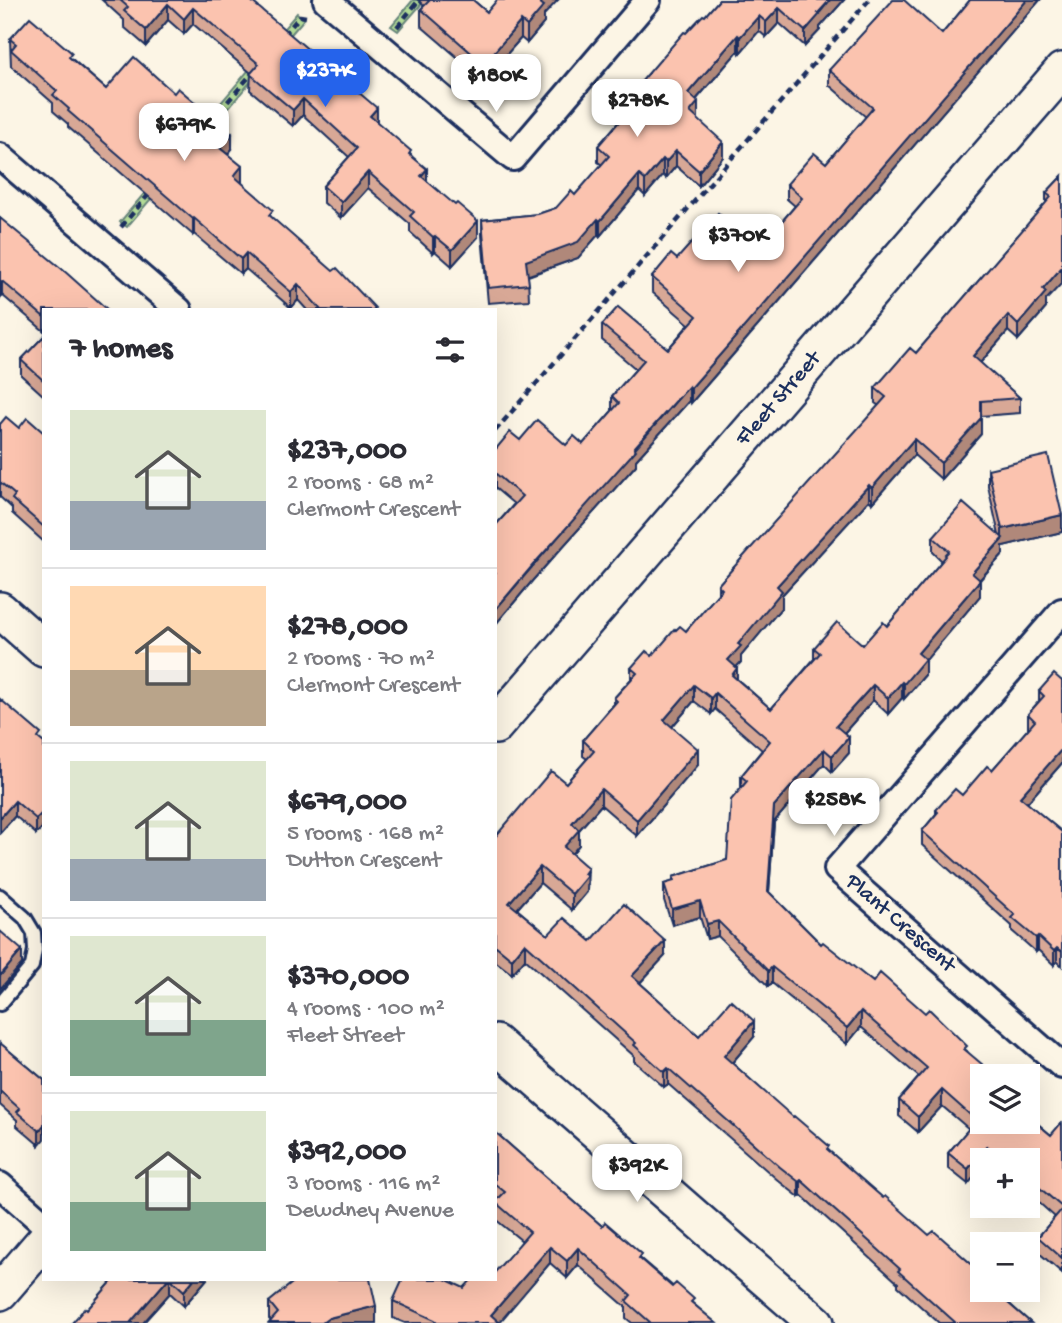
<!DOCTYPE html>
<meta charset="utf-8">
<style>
body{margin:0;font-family:"Gochi Hand",sans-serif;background:#f7f7f7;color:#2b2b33;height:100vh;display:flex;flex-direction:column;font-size:26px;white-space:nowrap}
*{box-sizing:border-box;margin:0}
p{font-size:23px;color:#7c7c81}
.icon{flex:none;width:38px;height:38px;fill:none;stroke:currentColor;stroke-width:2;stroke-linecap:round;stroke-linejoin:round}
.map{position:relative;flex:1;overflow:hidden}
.drawer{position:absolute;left:42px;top:308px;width:455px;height:973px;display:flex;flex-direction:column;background:#fff;border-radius:0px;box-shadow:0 7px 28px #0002}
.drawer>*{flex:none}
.buttons{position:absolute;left:970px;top:1064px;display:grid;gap:14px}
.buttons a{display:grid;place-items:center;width:70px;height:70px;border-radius:0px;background:#fff;box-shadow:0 7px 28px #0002;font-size:35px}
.price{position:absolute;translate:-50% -60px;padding:0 16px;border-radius:14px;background:#fff;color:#222;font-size:23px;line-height:46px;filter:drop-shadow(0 2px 4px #0008)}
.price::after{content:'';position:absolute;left:50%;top:42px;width:21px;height:16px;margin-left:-10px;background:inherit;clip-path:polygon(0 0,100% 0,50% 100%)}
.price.selected{background:#2563eb;color:#fff}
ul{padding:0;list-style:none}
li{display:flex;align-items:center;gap:21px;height:175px;padding:0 28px}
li+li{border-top:2px solid #e1e1e2}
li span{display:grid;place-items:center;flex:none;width:196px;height:140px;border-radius:0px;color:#555}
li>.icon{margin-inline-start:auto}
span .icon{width:84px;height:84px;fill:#fffc;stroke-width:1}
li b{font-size:30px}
h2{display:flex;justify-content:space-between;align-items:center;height:84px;padding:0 28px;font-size:30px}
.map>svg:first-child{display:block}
.park{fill:#b2da96;stroke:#66847a;stroke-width:2}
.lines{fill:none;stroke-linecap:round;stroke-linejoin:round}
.lane-casing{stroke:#1b2f5e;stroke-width:18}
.street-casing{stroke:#1b2f5e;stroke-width:30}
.secondary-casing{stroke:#1b2f5e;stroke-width:40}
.path{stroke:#1b2f5e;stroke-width:4.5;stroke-dasharray:7 5;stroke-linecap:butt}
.lane{stroke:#fcf5e5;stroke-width:12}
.street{stroke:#fcf5e5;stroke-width:24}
.secondary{stroke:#fcf5e5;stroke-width:35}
.wall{fill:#d8a896;stroke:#1b2f5e;stroke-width:2}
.shaded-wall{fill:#b0887a;stroke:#1b2f5e;stroke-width:2}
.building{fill:#fbc3af;stroke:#1b2f5e;stroke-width:2}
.labels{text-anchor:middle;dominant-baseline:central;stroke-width:6;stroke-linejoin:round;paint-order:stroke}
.street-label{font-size:23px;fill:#1b2f5e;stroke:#fcf5e5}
</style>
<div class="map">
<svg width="1062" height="1323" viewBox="0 0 1062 1323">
<rect width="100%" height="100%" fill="#fcf5e5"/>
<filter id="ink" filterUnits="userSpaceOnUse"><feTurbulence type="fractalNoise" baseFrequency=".0143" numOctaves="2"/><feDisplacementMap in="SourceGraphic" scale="14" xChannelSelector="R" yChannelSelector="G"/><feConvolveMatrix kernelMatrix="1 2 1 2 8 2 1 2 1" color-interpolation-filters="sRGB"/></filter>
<g filter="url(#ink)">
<g class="park">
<polygon points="413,0 425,0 398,31 391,26"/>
<polygon points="297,13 304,19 127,227 120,222"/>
</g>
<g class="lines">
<defs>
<polyline id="lane" points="0,896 25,918 34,933 35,950 32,966 0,1004"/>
<g id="street">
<polyline points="326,0 513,158 648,0"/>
<polyline points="0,156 179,310"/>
<polyline points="1062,611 837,869 1062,1066"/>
<polyline points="0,1185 44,1224"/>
</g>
<g id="secondary">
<polyline points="0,610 44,649"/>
<polyline points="495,726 1062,71"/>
<polyline points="495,1043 816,1323"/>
<polyline points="0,1292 44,1241"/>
</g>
</defs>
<use href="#lane" class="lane-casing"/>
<use href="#street" class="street-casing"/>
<use href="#secondary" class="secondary-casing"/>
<g class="path">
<polyline points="397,27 419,0"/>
<polyline points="284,35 300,16 306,17"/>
<polyline points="212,120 254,71"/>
<polyline points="121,227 150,193"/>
<polyline points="495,431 869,0"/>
</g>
<use href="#lane" class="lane"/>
<use href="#street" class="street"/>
<use href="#secondary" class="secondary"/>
</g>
<g class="wall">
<polygon points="102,0 250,0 411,155 427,181 478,237 452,266 435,251 433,253 410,232 410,224 368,188 341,218 323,202 323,186 349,157 303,115 293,126 250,90 251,73 193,24 184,34 168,20 146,46 124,27 124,20"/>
<polygon points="418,0 473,0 487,12 544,15 544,23 527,43 521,38 484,80 421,26 421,9 424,6"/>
<polygon points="719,0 844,0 820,27 820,30 805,46 779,23 766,37 759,31 740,53 738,51 696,100 698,118 697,119 723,157 699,186 676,166 666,178 663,175 645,196 639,190 600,236 598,235 578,258 528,276 529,300 488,303 482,235 482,220 538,214 556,208 575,195 602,165 598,162 598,146 629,110 629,96 686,33 705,16"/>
<polygon points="970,0 1040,0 726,363 691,403 689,401 636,460 636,465 533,580 495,625 495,526 514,504 495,488 495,450 520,440 566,445 583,444 612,411 612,396 636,369 602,340 602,325 668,349 689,324 652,292 652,277 677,259 758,249 795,206 787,199 787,184 826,163 866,117 829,85 829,70 942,34"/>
<polygon points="10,39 72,59 106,89 232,149 228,154 242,182 242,183 273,219 375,310 307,310 298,300 291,308 246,269 241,274 194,234 193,235 68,127 68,124 53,111 53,103 11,66"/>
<polygon points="1062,176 1046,300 1046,308 1018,340 1008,331 980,363 1020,398 1020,413 981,416 981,434 941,479 914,455 872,503 869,500 782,595 782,607 741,656 741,662 736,667 737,679 771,709 814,659 814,648 863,645 887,626 942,561 933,552 933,537 999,535 988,486 988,469 1062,532 1003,546 1003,554 980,580 980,596 925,661 925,675 904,699 902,698 888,714 873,700 844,733 849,753 832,772 824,764 774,822 769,892 821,944 967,1051 982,1076 1051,1135 1062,1124 1062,1273 1038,1252 1038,1237 1055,1217 1027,1192 1027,1160 982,1160 968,1184 948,1168 948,1153 969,1129 942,1106 918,1132 899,1116 899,1100 919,1077 861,1027 847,1044 772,983 768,986 718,936 707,939 700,917 672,925 664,900 664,884 673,882 673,877 727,860 741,789 741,776 762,750 715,709 711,714 694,701 672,727 698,765 637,836 601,805 579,830 579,845 572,854 588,884 587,885 587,892 572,910 540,883 517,909 548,935 591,941 665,956 640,983 699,1036 754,1037 732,1063 829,1151 883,1198 977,1275 1031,1323 939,1323 898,1286 898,1283 801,1195 799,1197 780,1182 668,1084 664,1087 634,1061 634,1056 525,959 512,974 495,961 495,837 566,783 587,759 583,756 583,740 614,704 614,698 631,679 631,668 652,656 676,630 686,631 718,594 718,585 879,406 875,403 875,388 916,353 1046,203 1046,193"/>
<polygon points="0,218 44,310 44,331 2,295 0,298"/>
<polygon points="44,336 44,396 21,375 21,360"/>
<polygon points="0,424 44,433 44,542 12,513 12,508 0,497"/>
<polygon points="1062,681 1062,763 1027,803 1062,832 1062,966 1057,961 1054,965 1038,950 1036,952 1012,931 1012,926 922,845 922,831 936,814 936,810 962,795 992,770 1028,729 1028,714 1039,701 1039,691"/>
<polygon points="41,741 44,743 44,826 36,834 15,816 0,833"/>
<polygon points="0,1043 44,1080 39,1145 17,1126 17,1120 0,1105"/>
<polygon points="495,1132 602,1226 716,1323 632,1323 626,1318 626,1307 578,1265 567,1278 550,1263 499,1322 500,1323 405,1323 393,1318 393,1301 464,1288 495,1279 522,1241 495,1219 495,1202 496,1201 495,1200"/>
<polygon points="114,1279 207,1279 184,1306 170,1293 143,1323 72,1323 87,1310"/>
<polygon points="269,1302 376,1323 271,1321 269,1319"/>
</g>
<g class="shaded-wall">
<polygon points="543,0 558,0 544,15 544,23 527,43 527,26"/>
<polygon points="830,0 844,0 820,27 820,30 805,46 805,31"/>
<polygon points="1027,0 1040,0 691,403 691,388"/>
<polygon points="168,4 168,20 146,46 146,30"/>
<polygon points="193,8 193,24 184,34 184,19"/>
<polygon points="779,8 779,23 766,37 766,22"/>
<polygon points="759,16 759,31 740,53 740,37"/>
<polygon points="521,21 521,38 484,80 484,64"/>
<polygon points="738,35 738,51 688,109 688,93"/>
<polygon points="303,99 303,115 293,126 293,110"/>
<polygon points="698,102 698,118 690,128 690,112"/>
<polygon points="377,108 377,123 370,116"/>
<polygon points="232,134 232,149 220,163 220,148"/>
<polygon points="723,142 723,157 699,186 699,171"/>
<polygon points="676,151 676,166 666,178 666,162"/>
<polygon points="663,159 663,175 645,196 645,180"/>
<polygon points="242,166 242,182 234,192 234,176"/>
<polygon points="427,169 427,185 421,176"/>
<polygon points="368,172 368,188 341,218 341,202"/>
<polygon points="639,175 639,190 600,236 600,221"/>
<polygon points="194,218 194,234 193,235 193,219"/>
<polygon points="598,219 598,235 578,258 526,276 526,261"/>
<polygon points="478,221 478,237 452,266 452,250"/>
<polygon points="435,236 435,251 433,253 433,237"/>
<polygon points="246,253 246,269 241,274 241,259"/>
<polygon points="1062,267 1062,283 1046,300 1046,308 1018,340 1018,325 1043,289"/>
<polygon points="2,281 2,295 0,298 0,283"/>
<polygon points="298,284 298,300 291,308 291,292"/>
<polygon points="1008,315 1008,331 973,371 973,356"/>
<polygon points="689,386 689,401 636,460 636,465 533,580 495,625 495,610"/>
<polygon points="981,401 981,434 941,479 941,463"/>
<polygon points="914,439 914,455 872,503 872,488"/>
<polygon points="869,485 869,500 782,595 782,607 741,656 741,662 728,676 728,660 777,586"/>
<polygon points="1062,515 1062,532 1003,546 1003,554 972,588 972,573 1002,540 1002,529"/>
<polygon points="980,580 980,596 925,661 925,675 904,699 904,684 918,653"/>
<polygon points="737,668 737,684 732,675"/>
<polygon points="902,682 902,698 888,714 888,698"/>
<polygon points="694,685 694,701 664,736 664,720"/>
<polygon points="873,685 873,700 836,742 836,726"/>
<polygon points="715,693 715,709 711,714 711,698"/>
<polygon points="849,737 849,753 832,772 832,756"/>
<polygon points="698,749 698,765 637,836 637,820"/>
<polygon points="824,749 824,764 774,822 768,906 768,891 774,806"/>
<polygon points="1062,749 1062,763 1020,811 1020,797"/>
<polygon points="601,789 601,805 579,830 579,845 564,863 564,847 572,823"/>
<polygon points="15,801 15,816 0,833 0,818"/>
<polygon points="44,811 44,826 36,834 36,819"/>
<polygon points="540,867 540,883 509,918 509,903"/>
<polygon points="588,868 587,892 572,910 572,894"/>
<polygon points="700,901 700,917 672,925 672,909"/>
<polygon points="718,921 718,936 707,939 707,924"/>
<polygon points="1038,936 1038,950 1036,952 1036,938"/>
<polygon points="665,941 665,956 632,991 632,976"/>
<polygon points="525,943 525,959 512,974 512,959"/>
<polygon points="1057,948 1057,961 1054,965 1054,951"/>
<polygon points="22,950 22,964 0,989 0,976"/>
<polygon points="772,967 772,983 768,986 768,971"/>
<polygon points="861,1011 861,1027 847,1044 847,1028"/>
<polygon points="754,1021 754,1037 724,1072 724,1056"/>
<polygon points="668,1068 668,1084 664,1087 664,1072"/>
<polygon points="942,1090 942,1106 918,1132 918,1117"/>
<polygon points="44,1125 44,1139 39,1145 39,1131"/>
<polygon points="987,1146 987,1160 982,1160 982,1168 968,1184 968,1169"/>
<polygon points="801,1180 801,1195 799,1197 799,1182"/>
<polygon points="550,1247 550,1263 499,1323 491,1315"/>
<polygon points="578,1248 578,1265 567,1278 567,1261"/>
<polygon points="168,1279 170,1279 170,1293 143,1323 130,1323"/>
<polygon points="194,1279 207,1279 184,1306 184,1291"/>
<polygon points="376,1306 376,1323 322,1323 329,1318"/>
</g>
<g class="building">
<polygon points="120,0 250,0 377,108 370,116 411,151 409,154 427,169 421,176 455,205 457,203 478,221 452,250 435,236 433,237 410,216 414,212 368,172 341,202 323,186 357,148 303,99 293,110 250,74 259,64 193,8 184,19 168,4 146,30 124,11 128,7"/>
<polygon points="430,0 473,0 487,12 497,0 543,0 540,3 544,6 527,26 521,21 484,64 421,9"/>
<polygon points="719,0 830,0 818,13 820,14 805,31 779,8 766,22 759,16 740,37 738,35 688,93 698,102 690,112 723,142 699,171 676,151 666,162 663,159 645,180 639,175 600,221 598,219 578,242 526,261 529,284 488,288 482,220 538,214 556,208 571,191 575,195 609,156 598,146 636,102 629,96 684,32 686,33 703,15 705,16"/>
<polygon points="893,0 904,0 942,34 970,0 1027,0 726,348 691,388 689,386 634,448 636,450 533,565 495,610 495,526 522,496 495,473 495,450 510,432 520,440 537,420 566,445 574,436 583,444 619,403 612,396 644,360 602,325 618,307 668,349 697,316 652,277 671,254 677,259 718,213 758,249 802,198 787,184 814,153 826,163 873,108 829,70"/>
<polygon points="30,17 72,53 69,57 106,89 134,57 174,93 178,88 232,134 220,148 242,166 234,176 273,210 269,215 333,271 337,268 375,308 373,310 321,310 298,284 291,292 246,253 241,259 194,218 193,219 68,111 69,109 53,95 57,91 11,50 16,44 10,39"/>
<polygon points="1062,176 1062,267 1043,289 1046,292 1018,325 1008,315 973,356 1020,398 981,401 981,418 941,463 914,439 872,488 869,485 777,586 782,591 738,644 741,646 728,660 737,668 732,675 771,709 820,653 814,648 837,622 863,645 883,622 887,626 946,556 945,555 949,551 933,537 963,503 1003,538 972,573 980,580 918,653 925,659 904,684 902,682 888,698 873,685 836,726 849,737 832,756 824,749 774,806 768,891 821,944 823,942 873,982 880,973 925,1013 929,1009 967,1046 964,1049 996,1076 982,1076 982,1122 1027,1122 1027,1115 1051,1135 1061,1123 1062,1124 1062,1207 1027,1177 1027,1160 1008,1160 1002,1155 1000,1158 987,1146 968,1169 948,1153 976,1120 942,1090 918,1117 899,1100 927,1068 861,1011 847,1028 772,967 768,971 718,921 707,924 700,901 672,909 664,884 674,881 673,877 727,860 731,800 747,781 741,776 770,741 715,693 711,698 694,685 664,720 698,749 637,820 601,789 572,823 579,830 564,847 588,868 584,874 587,876 572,894 540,867 509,903 548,935 564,918 591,941 624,904 665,941 632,976 699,1036 731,1000 754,1021 724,1056 793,1117 794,1116 829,1146 827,1149 883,1198 885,1196 929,1235 934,1231 977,1269 976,1275 982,1279 982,1290 993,1290 1031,1323 956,1323 898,1271 900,1269 801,1180 799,1182 780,1167 668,1068 664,1072 634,1045 636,1043 525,943 512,959 495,945 495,837 551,771 566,783 594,751 583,740 617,701 614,698 637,673 631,668 646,651 652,656 675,629 676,630 680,626 686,631 722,589 718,585 886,397 875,388 910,348 916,353 1051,197 1046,193"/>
<polygon points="0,218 62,269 108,310 44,310 44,317 2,281 0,283"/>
<polygon points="44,336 44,381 21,360"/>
<polygon points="6,417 19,428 27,418 44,433 44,527 12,499 15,495 0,482 0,424"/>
<polygon points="1048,455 1062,515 1002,529 988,469"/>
<polygon points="1054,674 1062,681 1062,749 1020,797 1062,832 1062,952 1057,948 1054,951 1038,936 1036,938 1012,918 1015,915 922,831 938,812 936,810 955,789 962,795 987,766 992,770 1035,721 1028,714 1044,696 1039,691"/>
<polygon points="0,699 41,734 38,738 44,743 44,811 36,819 15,801 0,818"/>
<polygon points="0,931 22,950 0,976"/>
<polygon points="0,1043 44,1080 44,1125 39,1131 17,1112 20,1109 0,1091"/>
<polygon points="495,1132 602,1226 605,1222 642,1254 639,1258 672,1287 676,1283 694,1299 691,1302 716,1323 651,1323 626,1301 631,1295 578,1248 567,1261 550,1247 491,1315 500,1323 438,1323 435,1320 393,1301 403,1279 445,1279 464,1288 472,1279 495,1279 495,1272 530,1232 495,1202 505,1192 495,1184"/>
<polygon points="1062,1209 1062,1258 1038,1237"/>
<polygon points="114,1279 168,1279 130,1323 72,1323 85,1308 87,1310"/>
<polygon points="171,1279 194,1279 184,1291"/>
<polygon points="297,1279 370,1279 376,1306 329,1318 322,1323 269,1323 278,1313 269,1302"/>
</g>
</g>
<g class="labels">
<g class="street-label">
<text transform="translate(779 399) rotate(-49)">Fleet Street</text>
<text transform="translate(900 924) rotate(41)">Plant Crescent</text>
</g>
</g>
</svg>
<div class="buttons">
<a><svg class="icon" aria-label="layers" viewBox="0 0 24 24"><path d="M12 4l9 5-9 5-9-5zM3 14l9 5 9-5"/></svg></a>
<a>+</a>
<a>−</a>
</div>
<b class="price selected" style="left:325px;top:109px">$237K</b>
<b class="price" style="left:496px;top:114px">$180K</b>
<b class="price" style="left:637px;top:139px">$278K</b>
<b class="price" style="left:184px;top:163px">$679K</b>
<b class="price" style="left:738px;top:274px">$370K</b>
<b class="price" style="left:834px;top:838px">$258K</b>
<b class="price" style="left:637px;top:1204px">$392K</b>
<section class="drawer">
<h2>7 homes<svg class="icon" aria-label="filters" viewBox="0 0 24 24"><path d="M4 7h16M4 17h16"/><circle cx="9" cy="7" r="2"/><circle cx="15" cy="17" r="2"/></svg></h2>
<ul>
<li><span style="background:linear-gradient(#dfe7d0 65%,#9aa5b1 0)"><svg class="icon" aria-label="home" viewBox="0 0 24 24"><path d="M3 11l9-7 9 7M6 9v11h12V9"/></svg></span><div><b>$237,000</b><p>2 rooms · 68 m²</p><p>Clermont Crescent</p></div></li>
<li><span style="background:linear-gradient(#ffd9b3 60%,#b9a48a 0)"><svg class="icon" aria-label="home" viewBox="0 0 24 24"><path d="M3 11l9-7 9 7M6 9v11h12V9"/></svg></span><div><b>$278,000</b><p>2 rooms · 70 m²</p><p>Clermont Crescent</p></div></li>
<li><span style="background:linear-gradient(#dfe7d0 70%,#9aa5b1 0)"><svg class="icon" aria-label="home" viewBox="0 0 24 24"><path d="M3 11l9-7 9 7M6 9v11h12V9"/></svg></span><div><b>$679,000</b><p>5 rooms · 168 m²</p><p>Dutton Crescent</p></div></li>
<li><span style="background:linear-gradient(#dfe7d0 60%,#7fa58c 0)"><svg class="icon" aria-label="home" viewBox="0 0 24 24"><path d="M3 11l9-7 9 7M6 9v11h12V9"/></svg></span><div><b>$370,000</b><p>4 rooms · 100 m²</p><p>Fleet Street</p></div></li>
<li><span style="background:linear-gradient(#dfe7d0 65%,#7fa58c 0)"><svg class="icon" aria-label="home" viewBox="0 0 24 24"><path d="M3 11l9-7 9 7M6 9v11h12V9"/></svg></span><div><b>$392,000</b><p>3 rooms · 116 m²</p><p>Dewdney Avenue</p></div></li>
</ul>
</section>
</div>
